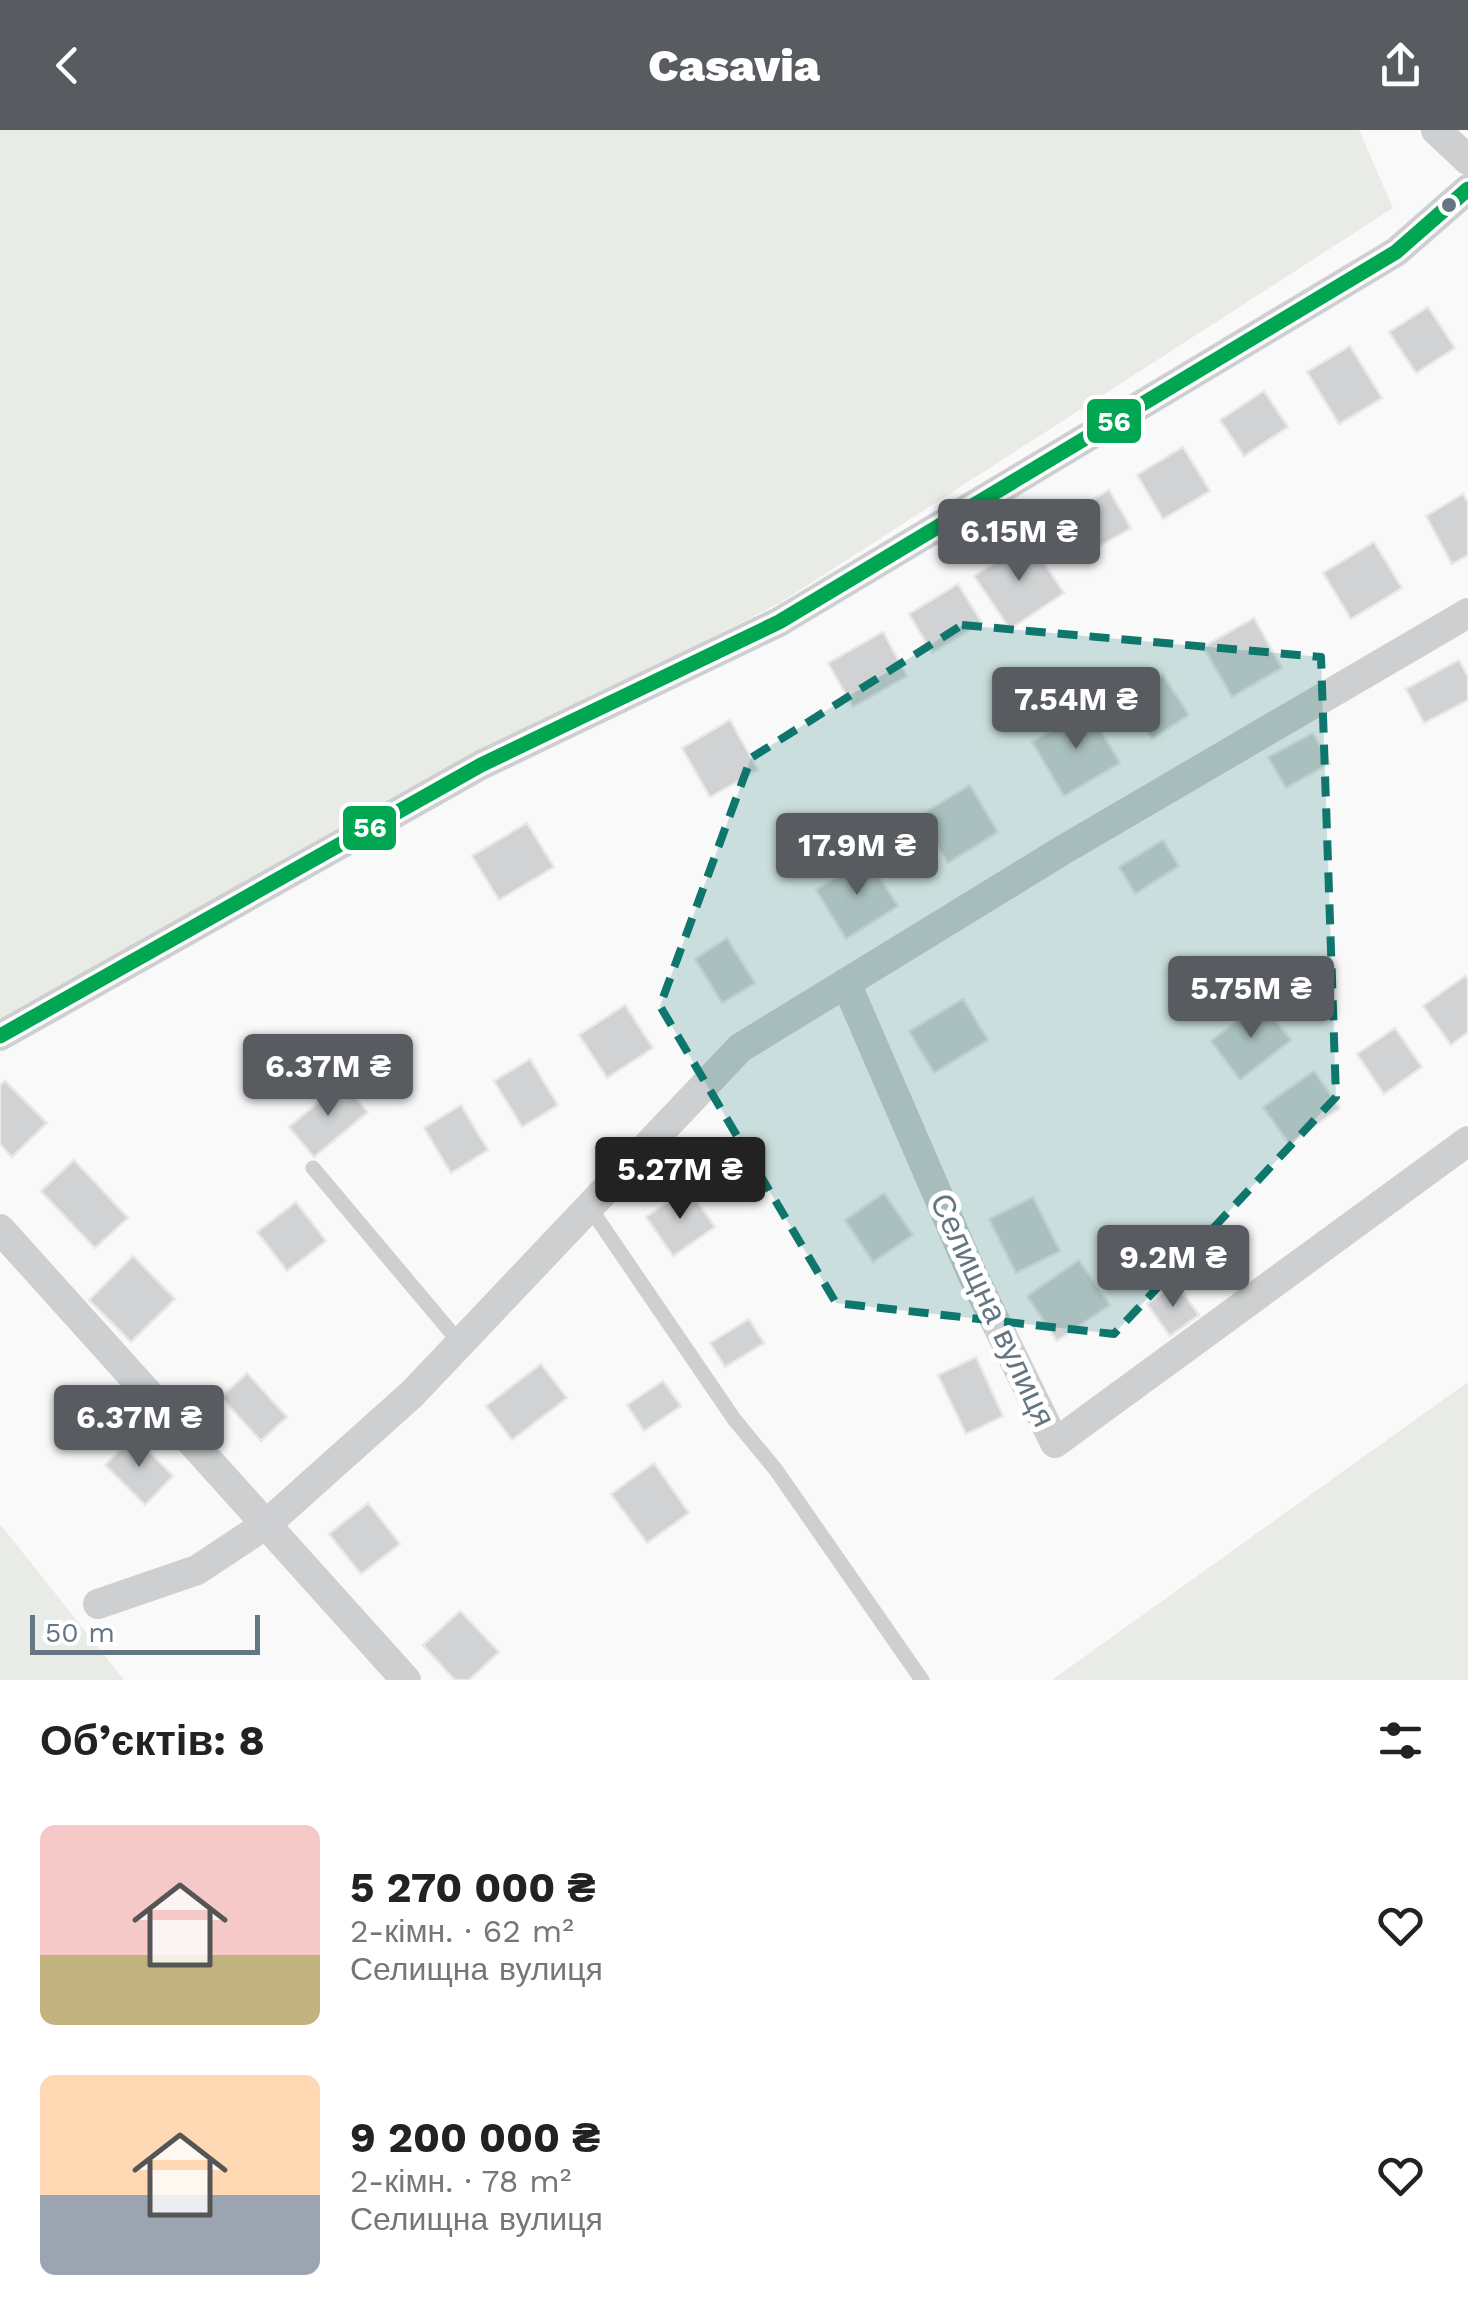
<!DOCTYPE html>
<html lang="uk">
<meta charset="utf-8">
<style>
body{margin:0;font-family:"Work Sans",sans-serif;background:#f2f2f2;color:#222;height:100vh;display:flex;flex-direction:column;font-size:38px;white-space:nowrap}
*{box-sizing:border-box;margin:0}
p{font-size:32px;color:#767676}
.icon{flex:none;width:55px;height:55px;fill:none;stroke:currentColor;stroke-width:2;stroke-linecap:round;stroke-linejoin:round}
.map{position:relative;height:1550px;overflow:hidden}
.drawer{display:flex;flex-direction:column;background:#fff;flex:1}
.drawer>*{flex:none}
.scale{position:absolute;left:30px;bottom:25px;width:230px;box-sizing:border-box;padding-left:10px;border:5px solid #657683;border-top:0;font-size:28px;line-height:35px;white-space:nowrap;color:#657683;-webkit-text-stroke:8px #fff;paint-order:stroke}
.price{position:absolute;translate:-50% -85px;padding:0 22px;border-radius:10px;background:#585c60;color:#fff;font-size:32px;line-height:65px;filter:drop-shadow(0 2px 5px #0008)}
.price::after{content:'';position:absolute;left:50%;top:60px;width:30px;height:22px;margin-left:-15px;background:inherit;clip-path:polygon(0 0,100% 0,50% 100%)}
.price.selected{background:#222;color:#fff}
ul{padding:0;list-style:none}
li{display:flex;align-items:center;gap:30px;height:250px;padding:0 40px}
li span{display:grid;place-items:center;flex:none;width:280px;height:200px;border-radius:15px;color:#555}
li>.icon{margin-inline-start:auto}
span .icon{width:120px;height:120px;fill:#fffc;stroke-width:1}
li b{font-size:42px}
h2{display:flex;justify-content:space-between;align-items:center;height:120px;padding:0 40px;font-size:42px}
header{display:flex;justify-content:space-between;align-items:center;height:130px;padding:0 40px;background:#585c60;color:#fff;font-size:45px;font-weight:800}
.map>svg:first-child{display:block}
.green{fill:#e8ebe6}
.building{fill:#d0d2d3;stroke:#e8e8e8;stroke-width:2.5}
.lines{fill:none;stroke-linecap:round;stroke-linejoin:round}
.lane{stroke:#cecfd0;stroke-width:15}
.street{stroke:#cecfd0;stroke-width:30}
.bus-1-casing{stroke:#fff;stroke-width:22}
.bus-1{stroke:#00a651;stroke-width:15}
.marked{fill:#0f766e;fill-opacity:0.2;stroke:#0f766e;stroke-width:8;stroke-dasharray:20 12;stroke-linejoin:round}
.bus-dot{fill:#657683;stroke:#fff;stroke-width:4}
.labels{text-anchor:middle;dominant-baseline:central;stroke-width:10;stroke-linejoin:round;paint-order:stroke}
.street-label{font-size:32px;fill:#657683;stroke:#fff}
.line-badge{stroke:#fff;stroke-width:4}
.badge-label{font-size:28px;text-anchor:middle;font-weight:bold;fill:#fff}
</style>
<header><svg class="icon" aria-label="back" viewBox="0 0 24 24"><path d="M15 5l-7 7 7 7"/></svg>Casavia<svg class="icon" aria-label="share" viewBox="0 0 24 24"><path d="M12 15V3M7 8l5-5 5 5M5 13v7h14v-7"/></svg></header>
<div class="map">
<svg width="1468" height="1550" viewBox="0 0 1468 1550">
<rect width="100%" height="100%" fill="#f9f9f9"/>
<g class="green">
<polygon points="0,0 1359,0 1393,78 780,473 353,689 0,897"/>
<polygon points="1468,1252 1468,1550 1052,1550"/>
<polygon points="0,1394 124,1550 0,1550"/>
</g>
<g class="building">
<polygon points="1428,177 1455,218 1416,243 1389,202"/>
<polygon points="1350,216 1382,268 1339,294 1307,242"/>
<polygon points="1264,261 1288,297 1244,326 1220,290"/>
<polygon points="1183,317 1210,361 1163,389 1137,345"/>
<polygon points="1109,360 1131,398 1084,425 1063,387"/>
<polygon points="1463,364 1468,373 1468,425 1452,434 1426,386"/>
<polygon points="1029,410 1064,463 1010,499 974,446"/>
<polygon points="1374,412 1402,458 1351,489 1323,443"/>
<polygon points="958,454 982,493 932,523 909,484"/>
<polygon points="1254,488 1282,538 1232,567 1203,517"/>
<polygon points="883,502 907,546 853,577 828,533"/>
<polygon points="1459,530 1468,547 1468,570 1424,593 1406,559"/>
<polygon points="1163,545 1189,585 1152,609 1126,569"/>
<polygon points="1088,579 1120,633 1064,666 1032,612"/>
<polygon points="730,590 758,640 710,667 682,618"/>
<polygon points="1313,603 1330,633 1286,658 1268,627"/>
<polygon points="970,655 998,702 948,733 919,686"/>
<polygon points="527,693 554,737 499,770 472,726"/>
<polygon points="1163,710 1179,736 1135,764 1119,737"/>
<polygon points="867,727 898,776 846,809 816,760"/>
<polygon points="727,808 755,853 722,873 695,829"/>
<polygon points="1465,846 1468,850 1468,902 1451,915 1423,876"/>
<polygon points="963,869 988,910 934,943 909,901"/>
<polygon points="1261,872 1291,910 1240,950 1211,911"/>
<polygon points="625,875 653,918 607,948 579,905"/>
<polygon points="1395,898 1422,937 1384,964 1357,924"/>
<polygon points="530,929 558,975 522,997 494,951"/>
<polygon points="1314,941 1340,978 1289,1014 1263,977"/>
<polygon points="5,951 47,993 12,1027 0,1014 0,955"/>
<polygon points="342,952 368,982 314,1027 289,997"/>
<polygon points="461,975 488,1020 451,1043 424,998"/>
<polygon points="74,1030 128,1088 95,1118 41,1061"/>
<polygon points="688,1058 715,1097 673,1126 646,1087"/>
<polygon points="884,1063 913,1105 873,1132 845,1090"/>
<polygon points="1033,1067 1060,1121 1016,1143 989,1089"/>
<polygon points="296,1072 326,1111 287,1141 257,1102"/>
<polygon points="133,1126 175,1169 131,1212 89,1170"/>
<polygon points="1079,1130 1110,1175 1057,1211 1027,1166"/>
<polygon points="1176,1153 1199,1185 1170,1206 1147,1174"/>
<polygon points="749,1189 764,1213 725,1237 710,1213"/>
<polygon points="976,1227 1003,1286 966,1304 938,1245"/>
<polygon points="541,1234 567,1268 512,1310 486,1276"/>
<polygon points="247,1243 287,1287 261,1311 221,1267"/>
<polygon points="663,1251 681,1276 644,1301 627,1275"/>
<polygon points="134,1306 173,1346 145,1375 105,1335"/>
<polygon points="654,1333 689,1383 647,1413 611,1364"/>
<polygon points="368,1373 400,1414 361,1444 329,1404"/>
<polygon points="460,1481 499,1522 469,1550 455,1550 423,1515"/>
</g>
<g class="lines">
<g class="lane">
<polyline points="313,1038 460,1213"/>
<polyline points="588,1075 734,1289 776,1340 922,1550"/>
</g>
<g class="street">
<polyline points="1436,0 1468,30"/>
<polyline points="846,853 972,1144 1055,1313 1468,1011"/>
<polyline points="0,906 481,635 779,492 1396,122 1468,59"/>
<polyline points="0,1099 406,1550"/>
<polyline points="98,1474 197,1440 268,1393 412,1264 740,918 1063,720 1468,483"/>
</g>
<defs>
<polyline id="bus-1" points="0,906 481,635 779,492 1396,122 1468,59"/>
</defs>
<use href="#bus-1" class="bus-1-casing"/>
<use href="#bus-1" class="bus-1"/>
</g>
<path class="marked" d="M962,495L1321,527L1336,967L1114,1204L836,1173L660,876L751,628Z"/>
<circle class="bus-dot" cx="1449" cy="75" r="9"/>
<g class="labels">
<g class="street-label">
<text transform="translate(993 1180) rotate(65)">Селищна вулиця</text>
</g>
</g>
<g class="line-badge">
<rect x="1085" y="267" width="58" height="48" rx="10" fill="#00a651"/>
<rect x="341" y="674" width="57" height="48" rx="10" fill="#00a651"/>
</g>
<g class="badge-label">
<text x="1114" y="301">56</text>
<text x="370" y="707">56</text>
</g>
</svg>
<div class="scale">50 m</div>
<b class="price" style="left:1019px;top:454px">6.15M ₴</b>
<b class="price" style="left:1076px;top:622px">7.54M ₴</b>
<b class="price" style="left:857px;top:768px">17.9M ₴</b>
<b class="price" style="left:1251px;top:911px">5.75M ₴</b>
<b class="price" style="left:328px;top:989px">6.37M ₴</b>
<b class="price selected" style="left:680px;top:1092px">5.27M ₴</b>
<b class="price" style="left:1173px;top:1180px">9.2M ₴</b>
<b class="price" style="left:139px;top:1340px">6.37M ₴</b>
</div>
<section class="drawer">
<h2>Об’єктів: 8<svg class="icon" aria-label="filters" viewBox="0 0 24 24"><path d="M4 7h16M4 17h16"/><circle cx="9" cy="7" r="2"/><circle cx="15" cy="17" r="2"/></svg></h2>
<ul>
<li><span style="background:linear-gradient(#f6c9c9 65%,#c2b280 0)"><svg class="icon" aria-label="home" viewBox="0 0 24 24"><path d="M3 11l9-7 9 7M6 9v11h12V9"/></svg></span><div><b>5 270 000 ₴</b><p>2-кімн. · 62 m²</p><p>Селищна вулиця</p></div><svg class="icon" aria-label="heart" viewBox="0 0 24 24"><path d="M12 20l-8-8c-3-5 5-10 8-4 3-6 11-1 8 4z"/></svg></li>
<li><span style="background:linear-gradient(#ffd9b3 60%,#9aa5b1 0)"><svg class="icon" aria-label="home" viewBox="0 0 24 24"><path d="M3 11l9-7 9 7M6 9v11h12V9"/></svg></span><div><b>9 200 000 ₴</b><p>2-кімн. · 78 m²</p><p>Селищна вулиця</p></div><svg class="icon" aria-label="heart" viewBox="0 0 24 24"><path d="M12 20l-8-8c-3-5 5-10 8-4 3-6 11-1 8 4z"/></svg></li>
</ul>
</section>
